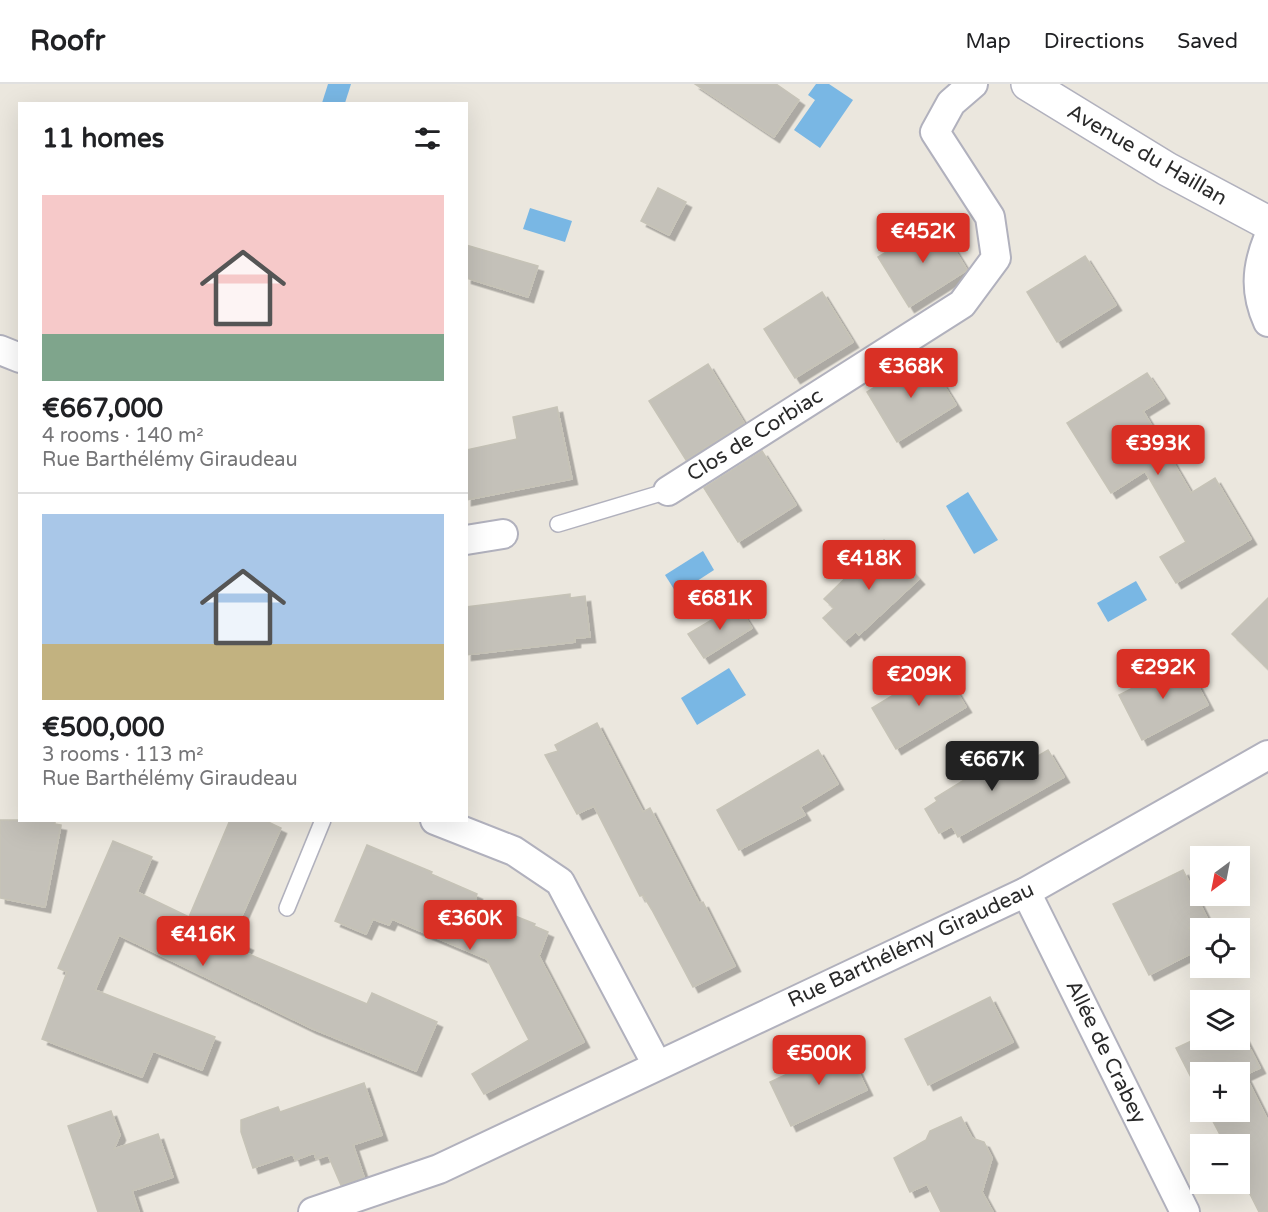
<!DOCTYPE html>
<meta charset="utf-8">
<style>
body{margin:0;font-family:"Varela Round",sans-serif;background:#f2f2f2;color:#202124;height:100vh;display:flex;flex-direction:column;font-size:22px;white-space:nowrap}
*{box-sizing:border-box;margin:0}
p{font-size:20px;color:#757577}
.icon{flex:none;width:33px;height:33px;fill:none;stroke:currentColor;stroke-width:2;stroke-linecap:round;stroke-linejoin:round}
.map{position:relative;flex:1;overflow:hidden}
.details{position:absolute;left:18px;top:18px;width:450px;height:720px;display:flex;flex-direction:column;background:#fff;border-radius:0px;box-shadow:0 6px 24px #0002}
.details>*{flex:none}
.needle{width:39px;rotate:212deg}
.buttons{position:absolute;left:1190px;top:762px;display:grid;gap:12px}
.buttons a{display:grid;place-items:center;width:60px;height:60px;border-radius:0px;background:#fff;box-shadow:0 6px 24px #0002;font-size:30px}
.price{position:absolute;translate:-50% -51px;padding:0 14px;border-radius:6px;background:#d93025;color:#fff;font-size:20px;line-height:39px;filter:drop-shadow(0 2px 3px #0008)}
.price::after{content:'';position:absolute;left:50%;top:36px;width:18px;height:14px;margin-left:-9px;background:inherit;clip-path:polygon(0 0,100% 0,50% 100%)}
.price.current{background:#222;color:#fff}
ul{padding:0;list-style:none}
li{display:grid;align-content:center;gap:12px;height:318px;padding:0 24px}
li+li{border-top:2px solid #e0e0e0}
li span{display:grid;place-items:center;height:186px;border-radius:0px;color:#555}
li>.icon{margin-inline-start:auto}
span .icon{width:108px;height:108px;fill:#fffc;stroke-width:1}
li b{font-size:26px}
h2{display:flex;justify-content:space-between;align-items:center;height:72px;padding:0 24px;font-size:26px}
header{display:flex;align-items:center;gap:36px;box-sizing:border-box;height:84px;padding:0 30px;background:#fff;border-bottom:2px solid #e0e0e0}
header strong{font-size:28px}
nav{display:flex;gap:33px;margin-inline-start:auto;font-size:21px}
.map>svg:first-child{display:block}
.water{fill:#79b7e4}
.building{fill:#c4c1b9;stroke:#c6c3b7;stroke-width:1.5;filter:url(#shadow)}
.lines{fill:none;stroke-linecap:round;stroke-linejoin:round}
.service-casing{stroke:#b1b1bd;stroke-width:18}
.minor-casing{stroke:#b1b1bd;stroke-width:32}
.tertiary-casing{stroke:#b1b1bd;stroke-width:36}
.service{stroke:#fff;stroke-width:15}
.minor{stroke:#fff;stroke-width:28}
.tertiary{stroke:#fff;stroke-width:33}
.labels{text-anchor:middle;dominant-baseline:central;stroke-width:4.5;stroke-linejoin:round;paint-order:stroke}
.street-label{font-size:21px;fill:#2a2a2a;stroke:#fff}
</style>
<header>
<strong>Roofr</strong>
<nav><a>Map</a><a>Directions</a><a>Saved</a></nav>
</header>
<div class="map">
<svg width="1268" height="1128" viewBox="0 0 1268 1128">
<defs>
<filter id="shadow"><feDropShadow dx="5.5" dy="5.5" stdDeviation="0" flood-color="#0004"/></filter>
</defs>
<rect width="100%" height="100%" fill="#ebe7de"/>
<g class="water">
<polygon points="328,0 351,0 345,19 322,19"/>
<polygon points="816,0 829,0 853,16 820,64 794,46 815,16 808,11"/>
<polygon points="530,124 572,137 565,158 523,145"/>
<polygon points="968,408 998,456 974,470 946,422"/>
<polygon points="703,467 714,486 677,510 665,491"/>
<polygon points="1136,497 1147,516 1108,538 1097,519"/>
<polygon points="729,584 746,611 697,641 681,614"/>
</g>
<g class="building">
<polygon points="695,0 776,0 799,16 774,53"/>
<polygon points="658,104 686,118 669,151 641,137"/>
<polygon points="937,137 967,186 909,223 878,173"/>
<polygon points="466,161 538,182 528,213 466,194"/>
<polygon points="1085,172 1116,221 1057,258 1027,208"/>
<polygon points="822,208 853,258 795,294 764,245"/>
<polygon points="925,271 956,321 897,358 867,308"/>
<polygon points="708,280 744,339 686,376 649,317"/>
<polygon points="1147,289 1164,314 1143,327 1191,409 1215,394 1251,455 1176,499 1160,473 1186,458 1145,387 1111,409 1067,339"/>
<polygon points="557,323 572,395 466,416 466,366 517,355 513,333"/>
<polygon points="762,367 796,421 738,458 704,404"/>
<polygon points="884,456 919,495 859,551 856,547 845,557 823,534 834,524 824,515"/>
<polygon points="570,510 570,514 585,512 590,553 575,554 575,558 466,571 466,523"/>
<polygon points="1268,514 1268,585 1232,550"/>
<polygon points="737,521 752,544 704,574 688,550"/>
<polygon points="1185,577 1208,621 1142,656 1119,611"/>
<polygon points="941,582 966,623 896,665 872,624"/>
<polygon points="597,639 643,728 650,724 699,819 703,818 735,882 693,903 652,826 643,811 640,812 594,722 577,730 545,671 558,667 555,661"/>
<polygon points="818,666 838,700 800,723 805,731 739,766 717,726"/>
<polygon points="1002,666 1014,686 1048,666 1064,693 958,753 952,742 939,749 925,725 937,717 935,714 974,690 970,685"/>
<polygon points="0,736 55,736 55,740 61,741 45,823 0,814"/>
<polygon points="230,736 264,736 281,744 232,854 248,861 244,868 367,920 372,909 437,938 416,987 311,944 119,851 95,906 215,953 202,986 153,967 142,993 42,955 67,888 58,884 113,757 152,773 137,808 189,833"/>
<polygon points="367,761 432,788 431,790 477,810 475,816 535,840 534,842 548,848 539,872 584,958 484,1010 472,990 529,956 487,875 392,835 389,841 373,835 366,850 335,837"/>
<polygon points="1183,786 1212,844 1189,844 1200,865 1149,891 1113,820"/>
<polygon points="990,913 1013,958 928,1001 905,955"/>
<polygon points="1239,943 1260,984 1245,991 1268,1037 1268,1128 1259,1128 1239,1088 1239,1060 1225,1060 1208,1028 1239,1028 1239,988 1200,988 1200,1011 1176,964 1200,953 1200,956 1239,956"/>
<polygon points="846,962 867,1006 791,1042 770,998"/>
<polygon points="364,999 382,1051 353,1061 364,1093 341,1101 328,1071 316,1075 314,1069 295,1076 293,1070 253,1084 241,1048 241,1036 278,1023 280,1028"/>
<polygon points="111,1027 120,1051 114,1065 158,1050 173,1093 132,1107 139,1128 98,1128 68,1042"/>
<polygon points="961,1033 972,1054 984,1058 992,1074 982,1108 993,1128 941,1128 927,1100 910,1108 894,1074 926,1056 930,1047"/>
</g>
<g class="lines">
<defs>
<g id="service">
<polyline points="558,440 668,407"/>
<polyline points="287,824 323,736"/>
</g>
<g id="minor">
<path d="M1268,155C1256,185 1255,209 1268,238"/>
<polyline points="0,266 20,274"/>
<polyline points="668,407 962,220 996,174 990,133 935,48 951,19 973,0"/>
<polyline points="466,456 503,450"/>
<polyline points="435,736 514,767 560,798 657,981"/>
<polyline points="1026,808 1185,1128"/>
<polyline points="313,1128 439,1085 1026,808 1268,671"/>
</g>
<polyline id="tertiary" points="1028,0 1167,85 1268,139"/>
</defs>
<use href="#service" class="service-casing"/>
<use href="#minor" class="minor-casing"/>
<use href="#tertiary" class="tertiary-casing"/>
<use href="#service" class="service"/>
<use href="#minor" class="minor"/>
<use href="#tertiary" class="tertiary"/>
</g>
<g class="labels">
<g class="street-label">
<text transform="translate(1147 71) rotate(30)">Avenue du Haillan</text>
<text transform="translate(755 351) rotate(-32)">Clos de Corbiac</text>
<text transform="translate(911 861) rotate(-25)">Rue Barthélémy Giraudeau</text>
<text transform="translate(1106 968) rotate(64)">Allée de Crabey</text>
</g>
</g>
</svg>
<div class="buttons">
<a><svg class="needle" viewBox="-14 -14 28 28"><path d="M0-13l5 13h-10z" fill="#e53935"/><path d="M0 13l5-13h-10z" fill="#757577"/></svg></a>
<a><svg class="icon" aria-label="locate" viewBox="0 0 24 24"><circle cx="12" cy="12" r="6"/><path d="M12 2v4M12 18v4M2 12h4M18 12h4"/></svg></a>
<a><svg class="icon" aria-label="layers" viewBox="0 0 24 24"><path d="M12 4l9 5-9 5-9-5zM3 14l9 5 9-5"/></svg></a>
<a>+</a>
<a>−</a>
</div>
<b class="price" style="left:923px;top:180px">€452K</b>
<b class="price" style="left:911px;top:315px">€368K</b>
<b class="price" style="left:1158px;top:392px">€393K</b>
<b class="price" style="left:869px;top:507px">€418K</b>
<b class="price" style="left:720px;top:547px">€681K</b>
<b class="price" style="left:1163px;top:616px">€292K</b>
<b class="price" style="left:919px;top:623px">€209K</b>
<b class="price current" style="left:992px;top:708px">€667K</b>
<b class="price" style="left:470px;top:867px">€360K</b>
<b class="price" style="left:203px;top:883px">€416K</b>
<b class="price" style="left:819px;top:1002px">€500K</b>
<section class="details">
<h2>11 homes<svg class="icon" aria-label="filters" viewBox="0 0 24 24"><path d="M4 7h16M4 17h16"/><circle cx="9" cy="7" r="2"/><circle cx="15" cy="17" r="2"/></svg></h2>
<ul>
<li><span style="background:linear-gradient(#f6c9c9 75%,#7fa58c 0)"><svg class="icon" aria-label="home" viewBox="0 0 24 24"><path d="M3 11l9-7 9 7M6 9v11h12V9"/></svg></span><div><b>€667,000</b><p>4 rooms · 140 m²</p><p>Rue Barthélémy Giraudeau</p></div></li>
<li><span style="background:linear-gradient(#a9c7e8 70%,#c2b280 0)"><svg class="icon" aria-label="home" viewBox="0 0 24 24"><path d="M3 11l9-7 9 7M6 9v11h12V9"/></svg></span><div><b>€500,000</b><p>3 rooms · 113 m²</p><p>Rue Barthélémy Giraudeau</p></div></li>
</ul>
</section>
</div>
